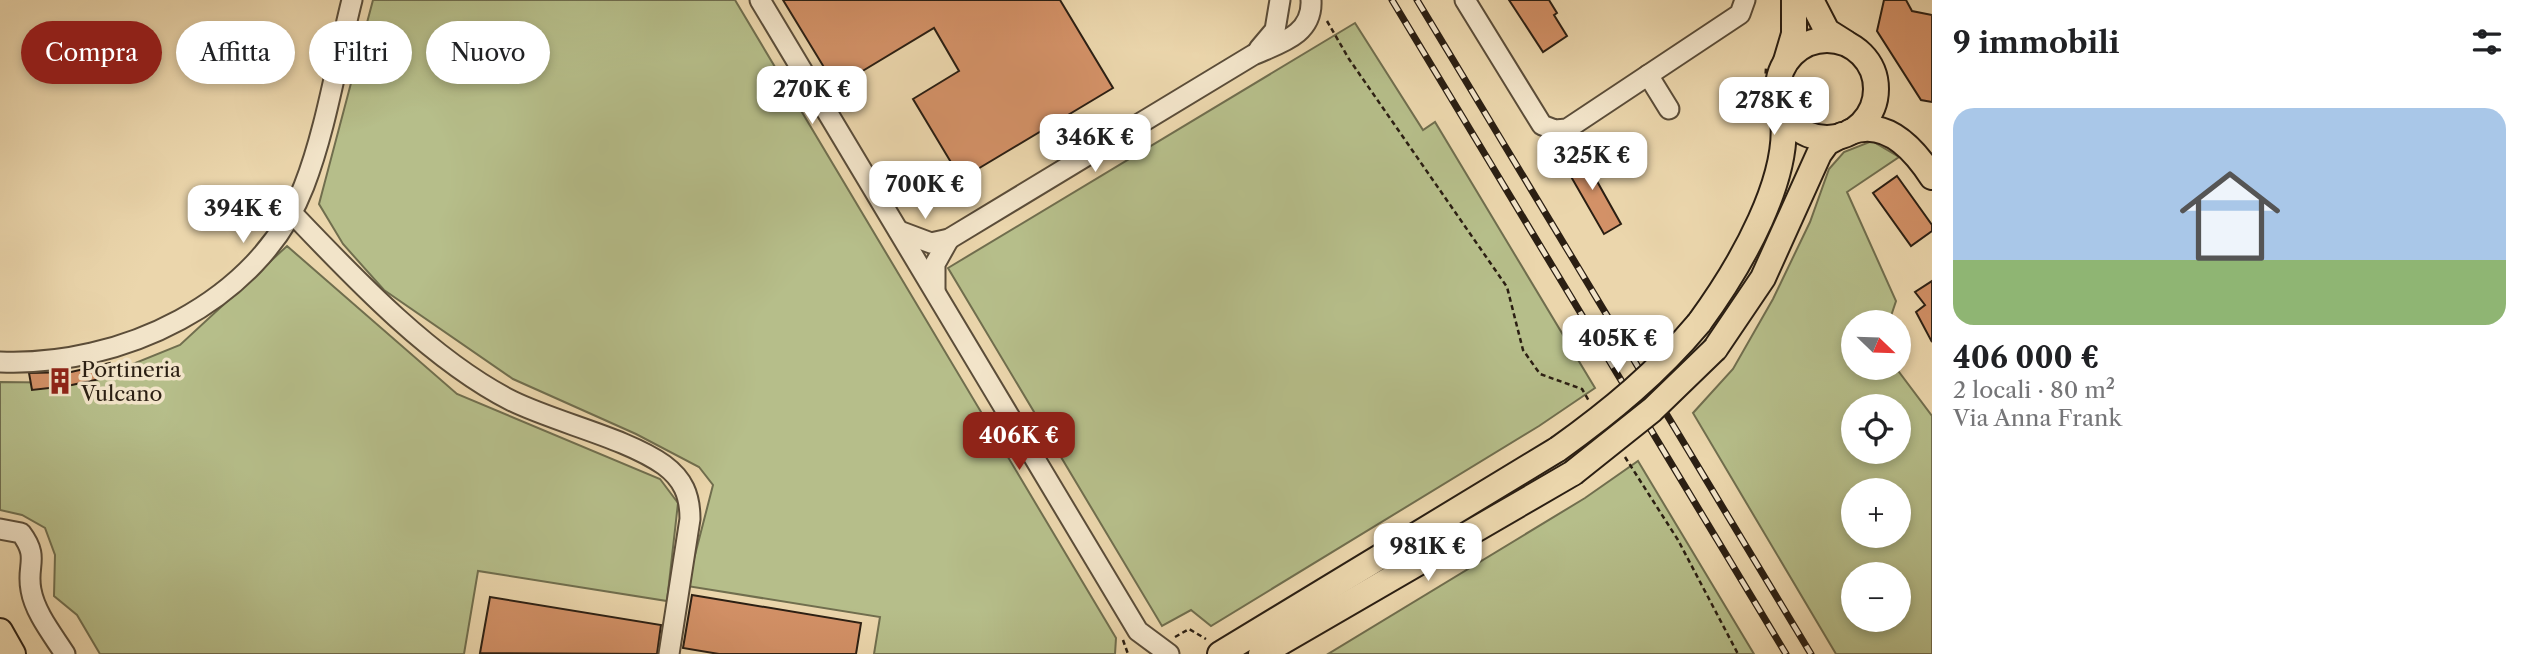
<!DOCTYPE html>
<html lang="it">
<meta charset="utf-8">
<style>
body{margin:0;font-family:"Libre Caslon Text",serif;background:#f2f2f2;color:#202124;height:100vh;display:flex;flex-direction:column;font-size:26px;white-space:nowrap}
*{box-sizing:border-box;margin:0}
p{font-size:23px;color:#757577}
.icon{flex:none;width:38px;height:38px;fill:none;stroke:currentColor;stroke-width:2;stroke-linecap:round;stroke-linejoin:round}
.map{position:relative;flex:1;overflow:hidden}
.drawer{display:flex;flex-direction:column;background:#fff;width:595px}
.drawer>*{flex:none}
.hud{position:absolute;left:21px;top:21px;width:665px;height:63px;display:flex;gap:14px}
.needle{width:46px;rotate:113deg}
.tools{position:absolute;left:1841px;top:310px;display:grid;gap:14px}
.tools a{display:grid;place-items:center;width:70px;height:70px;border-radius:50%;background:#fff;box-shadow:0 4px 10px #0003;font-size:35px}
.price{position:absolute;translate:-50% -60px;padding:0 16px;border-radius:14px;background:#fff;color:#222;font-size:23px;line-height:46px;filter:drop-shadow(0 2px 4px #0008)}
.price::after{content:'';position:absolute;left:50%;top:42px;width:21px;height:16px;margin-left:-10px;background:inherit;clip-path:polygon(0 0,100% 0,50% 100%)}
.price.on{background:#8f2418;color:#fff}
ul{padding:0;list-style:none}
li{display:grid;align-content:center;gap:14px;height:371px;padding:0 21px}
li span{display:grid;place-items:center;height:217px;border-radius:21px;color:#555}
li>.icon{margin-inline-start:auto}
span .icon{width:126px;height:126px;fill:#fffc;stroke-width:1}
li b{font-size:30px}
h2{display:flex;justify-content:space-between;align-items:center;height:84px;padding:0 21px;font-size:30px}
.pill{padding:0 24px;border-radius:32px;background:#fff;box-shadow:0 4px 10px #0003;font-size:24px;line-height:63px}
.pill.on{background:#8f2418;color:#fff}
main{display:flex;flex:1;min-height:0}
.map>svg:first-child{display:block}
.green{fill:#b6be8a;stroke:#706e4e;stroke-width:2;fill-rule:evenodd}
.building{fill:#d39167;stroke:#2b1f13;stroke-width:2}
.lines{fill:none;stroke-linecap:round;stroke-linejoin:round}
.minor-casing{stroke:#5b4d39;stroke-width:23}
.major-casing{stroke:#2b1f13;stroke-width:28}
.path{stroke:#2b1f13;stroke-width:2.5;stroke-dasharray:5 3.5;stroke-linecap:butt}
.minor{stroke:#f2e4c9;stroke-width:19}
.major{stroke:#ebd6ac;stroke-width:24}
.rail-casing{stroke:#2b1f13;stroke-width:7}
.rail{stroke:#f2e4c9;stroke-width:4.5;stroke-dasharray:13;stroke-linecap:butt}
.major-bridge-casing{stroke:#2b1f13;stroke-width:28;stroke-linecap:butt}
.major-bridge{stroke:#ebd6ac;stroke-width:24}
.labels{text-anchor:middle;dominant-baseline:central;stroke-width:7;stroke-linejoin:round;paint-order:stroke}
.poi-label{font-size:21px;fill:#2b1f13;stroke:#f2e4c9;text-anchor:start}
</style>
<main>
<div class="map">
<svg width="1932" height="654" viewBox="0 0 1932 654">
<rect width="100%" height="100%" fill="#ebd6ac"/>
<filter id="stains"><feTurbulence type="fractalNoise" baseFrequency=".00286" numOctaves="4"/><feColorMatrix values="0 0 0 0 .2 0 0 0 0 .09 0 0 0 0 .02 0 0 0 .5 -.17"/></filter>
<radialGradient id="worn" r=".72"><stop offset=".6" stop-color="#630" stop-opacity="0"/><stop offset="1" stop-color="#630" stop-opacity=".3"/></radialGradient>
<g class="green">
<polygon points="373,0 735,0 1116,638 1115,654 874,654 880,617 687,586 713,485 699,467 636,434 513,379 384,290 343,244 319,204"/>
<polygon points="1355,23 1423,130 1435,122 1595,388 1539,426 1211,626 1191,610 1162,626 948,268"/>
<path d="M1872,141L1899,157L1847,192L1896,301L1889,322H1853V368H1896L1932,416V654H1836L1693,413L1733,369L1773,299L1810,222L1829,169L1844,152ZM1853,406H1899V452H1853ZM1853,490H1899V536H1853ZM1853,574H1899V620H1853Z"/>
<polygon points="287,246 457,394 660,479 678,503 667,601 478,571 464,654 100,654 77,615 54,596 55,555 45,528 22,515 0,510 0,382 86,383 180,345"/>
<polygon points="1638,461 1754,654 1328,654 1585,498"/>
</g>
<g class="building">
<polygon points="783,0 1060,0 1113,88 961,179 913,99 959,71 934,28 836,87"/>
<polygon points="1509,0 1549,0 1557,13 1554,15 1567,36 1543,52"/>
<polygon points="1884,0 1906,0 1912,11 1932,15 1932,102 1921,100 1877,31"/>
<polygon points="1580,151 1621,224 1604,234 1562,161"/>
<polygon points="1897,176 1932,225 1932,231 1911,246 1873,193"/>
<polygon points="1932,281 1932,342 1916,312 1925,305 1915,292"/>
<polygon points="110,363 114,376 67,386 32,390 29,373 71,372"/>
<polygon points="692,595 861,623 856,654 719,654 683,648"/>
<polygon points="490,597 661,625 657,654 480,653"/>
</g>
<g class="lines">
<defs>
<g id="minor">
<polyline points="760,0 1138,631 1169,654"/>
<polyline points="1465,0 1542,125 1555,130 1567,129 1740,14 1745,0"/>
<polyline points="1259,49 1275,30 1280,0"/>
<polyline points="1648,75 1669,109"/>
<path d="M291,212C353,277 431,360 512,401C557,423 626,438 664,465C683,479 690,495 690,519L669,654"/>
<path d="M899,231L931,243L949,239L1253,55C1280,43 1313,35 1311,0"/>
<polyline points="935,289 935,264 949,239"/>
<path d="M0,362C120,367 259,303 304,186C326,130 337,59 352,0"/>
<path d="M0,529L21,533C40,558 26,565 31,590C35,613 53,635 65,654"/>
</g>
<g id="major">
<polyline points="1811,0 1827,31 1846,43"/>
<circle cx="1827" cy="89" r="49"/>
<polyline points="1786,61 1794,34 1794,0"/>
<path d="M1850,132C1886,118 1914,149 1932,177"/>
<path d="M1699,323C1737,271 1797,173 1781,107"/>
<polyline points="1715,349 1763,278 1819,154 1827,143 1842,135"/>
<polyline points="0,631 13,654"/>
<polyline points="1220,654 1558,449"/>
<polyline points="1261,654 1573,473"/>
</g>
</defs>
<use href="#minor" class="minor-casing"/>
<use href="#major" class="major-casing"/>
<g class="path">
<polyline points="1327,21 1349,59 1507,287 1523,350 1540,374 1582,389 1589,401"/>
<polyline points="1764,99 1766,68"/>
<polyline points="1625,457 1678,540 1738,654"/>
<polyline points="1175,637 1189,629 1206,639"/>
<polyline points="1123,640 1128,654"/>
</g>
<use href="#minor" class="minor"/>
<use href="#major" class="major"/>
<defs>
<g id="rail">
<polyline points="1392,0 1786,654"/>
<polyline points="1417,0 1811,654"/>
</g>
</defs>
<use href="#rail" class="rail-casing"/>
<use href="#rail" class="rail"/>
<defs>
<g id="major-bridge">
<path d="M1558,449C1611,411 1657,373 1699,323"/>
<polyline points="1573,473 1652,410 1715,349"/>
</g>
</defs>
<use href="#major-bridge" class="major-bridge-casing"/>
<use href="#major-bridge" class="major-bridge"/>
</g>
<defs>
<symbol id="building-bare" viewBox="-9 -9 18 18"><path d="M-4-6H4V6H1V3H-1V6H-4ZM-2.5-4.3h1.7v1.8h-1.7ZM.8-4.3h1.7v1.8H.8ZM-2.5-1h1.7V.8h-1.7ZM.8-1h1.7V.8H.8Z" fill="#8f2418" stroke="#f2e4c9" stroke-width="2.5" paint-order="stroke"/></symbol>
</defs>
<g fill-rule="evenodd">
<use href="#building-bare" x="41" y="362" width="38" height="38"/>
</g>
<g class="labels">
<g class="poi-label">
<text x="81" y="369">Portineria<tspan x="81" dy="24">Vulcano</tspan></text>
</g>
</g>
<rect width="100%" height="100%" filter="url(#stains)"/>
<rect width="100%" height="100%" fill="url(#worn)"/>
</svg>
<div class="tools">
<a><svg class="needle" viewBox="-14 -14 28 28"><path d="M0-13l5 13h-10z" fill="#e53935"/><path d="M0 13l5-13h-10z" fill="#757577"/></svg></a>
<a><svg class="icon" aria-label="locate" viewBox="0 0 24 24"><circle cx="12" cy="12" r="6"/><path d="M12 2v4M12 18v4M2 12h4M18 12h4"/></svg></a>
<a>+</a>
<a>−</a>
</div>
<b class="price" style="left:812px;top:126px">270K €</b>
<b class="price" style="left:1774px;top:137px">278K €</b>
<b class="price" style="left:1095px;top:174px">346K €</b>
<b class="price" style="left:1592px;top:192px">325K €</b>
<b class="price" style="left:925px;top:221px">700K €</b>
<b class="price" style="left:243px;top:245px">394K €</b>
<b class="price" style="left:1618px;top:375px">405K €</b>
<b class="price on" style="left:1019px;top:472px">406K €</b>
<b class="price" style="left:1428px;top:583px">981K €</b>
<div class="hud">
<a class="pill on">Compra</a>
<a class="pill">Affitta</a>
<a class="pill">Filtri</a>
<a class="pill">Nuovo</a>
</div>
</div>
<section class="drawer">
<h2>9 immobili<svg class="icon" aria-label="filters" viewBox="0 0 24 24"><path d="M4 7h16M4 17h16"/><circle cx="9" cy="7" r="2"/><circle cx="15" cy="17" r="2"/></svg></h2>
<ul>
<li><span style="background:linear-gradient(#a9c7e8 70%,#8fb573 0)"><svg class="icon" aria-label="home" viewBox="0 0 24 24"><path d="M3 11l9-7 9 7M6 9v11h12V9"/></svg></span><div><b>406 000 €</b><p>2 locali · 80 m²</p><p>Via Anna Frank</p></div></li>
</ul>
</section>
</main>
